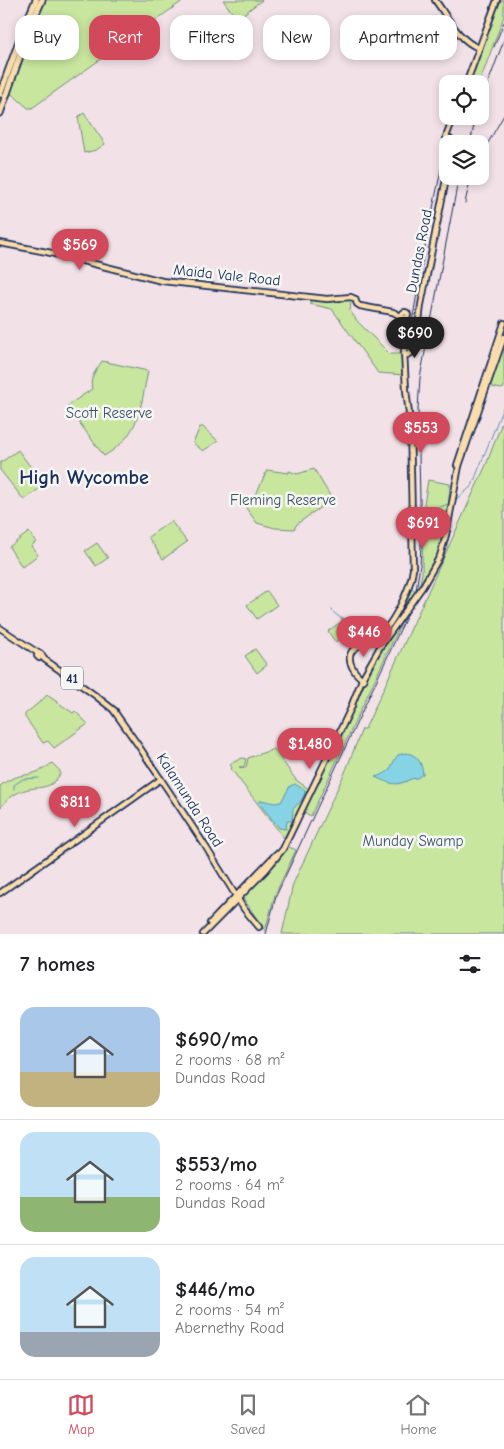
<!DOCTYPE html>
<meta charset="utf-8">
<style>
body{margin:0;font-family:"Comic Neue",sans-serif;background:#f6f6f6;color:#202124;height:100vh;display:flex;flex-direction:column;font-size:19px;white-space:nowrap}
*{box-sizing:border-box;margin:0}
p{font-size:16px;color:#757577}
.icon{flex:none;width:28px;height:28px;fill:none;stroke:currentColor;stroke-width:2;stroke-linecap:round;stroke-linejoin:round}
.map{position:relative;height:934px;overflow:hidden}
.drawer{display:flex;flex-direction:column;background:#fff;flex:1}
.drawer>*{flex:none}
.hud{position:absolute;left:15px;top:15px;width:475px;height:45px;display:flex;gap:10px}
.buttons{position:absolute;left:439px;top:75px;display:grid;gap:10px}
.buttons a{display:grid;place-items:center;width:50px;height:50px;border-radius:10px;background:#fff;box-shadow:0 2px 8px #0003;font-size:25px}
.price{position:absolute;translate:-50% -42px;padding:0 11px;border-radius:18px;background:#d1495b;color:#fff;font-size:16px;line-height:32px;filter:drop-shadow(0 1px 2px #0008)}
.price::after{content:'';position:absolute;left:50%;top:30px;width:15px;height:11px;margin-left:-8px;background:inherit;clip-path:polygon(0 0,100% 0,50% 100%)}
.price.on{background:#222;color:#fff}
ul{padding:0;list-style:none}
li{display:flex;align-items:center;gap:15px;height:125px;padding:0 20px}
li+li{border-top:1px solid #e0e0e0}
li span{display:grid;place-items:center;flex:none;width:140px;height:100px;border-radius:15px;color:#555}
li>.icon{margin-inline-start:auto}
span .icon{width:60px;height:60px;fill:#fffc;stroke-width:1}
li b{font-size:21px}
h2{display:flex;justify-content:space-between;align-items:center;height:60px;padding:0 20px;font-size:21px}
.tag{padding:0 18px;border-radius:15px;background:#fff;box-shadow:0 2px 8px #0003;font-size:18px;line-height:45px}
.tag.on{background:#d1495b;color:#fff}
.tab-bar{display:flex;justify-content:space-around;align-items:center;height:70px;border-top:1px solid #e0e0e0;background:#fff;font-size:14px;color:#757577}
.tab-bar a{display:grid;justify-items:center;gap:2px}
.tab-bar .on{color:#d1495b}
.map>svg:first-child{display:block}
.green{fill:#c8e69e;stroke:#728a7e}
.water{fill:#87d3e6;stroke:#5c91b0}
.lines{fill:none;stroke-linecap:round;stroke-linejoin:round}
.stream{stroke:#5c91b0;stroke-width:1}
.major-casing{stroke:#1b2f5e;stroke-width:8}
.highway-casing{stroke:#1b2f5e;stroke-width:9}
.major{stroke:#faddab;stroke-width:4.5}
.highway{stroke:#faddab;stroke-width:5.5}
.rail{stroke:#1b2f5e;stroke-width:1}
.labels{text-anchor:middle;dominant-baseline:central;stroke-width:5;stroke-linejoin:round;paint-order:stroke}
.shield{fill:#f6f6f2;stroke:#5d6b8a;stroke-width:1}
.shield-label{font-size:14px;font-weight:bold;fill:#1b2f5e}
.street-label{font-size:15px;fill:#1b2f5e;stroke:#f6f6f2}
.park-label{font-size:15px;fill:#3e546b;stroke:#f6f6f2}
.district-label{font-size:20px;font-weight:bold;fill:#1b2f5e;stroke:#f6f6f2}
</style>
<div class="map">
<svg width="504" height="934" viewBox="0 0 504 934">
<rect width="100%" height="100%" fill="#f2e2e7"/>
<filter id="ink" filterUnits="userSpaceOnUse"><feTurbulence type="fractalNoise" baseFrequency=".02" numOctaves="2"/><feDisplacementMap in="SourceGraphic" scale="10" xChannelSelector="R" yChannelSelector="G"/><feConvolveMatrix kernelMatrix="1 2 1 2 8 2 1 2 1" color-interpolation-filters="sRGB"/></filter>
<g filter="url(#ink)">
<g class="green">
<polygon points="46,0 184,0 32,108 28,108 13,95 8,93 32,28"/>
<polygon points="223,0 262,0 237,19"/>
<polygon points="500,0 504,0 504,16 479,84 468,84"/>
<polygon points="84,113 105,144 96,150 84,153 78,117"/>
<polygon points="310,298 337,300 352,299 354,301 351,302 350,311 358,322 390,354 403,354 404,375 378,373 332,309 310,304"/>
<polygon points="504,347 504,388 501,389 492,387 490,384 502,350"/>
<path d="M102,361L148,371C140,409 140,435 104,456L67,406L92,389C89,377 96,371 102,361Z"/>
<polygon points="504,417 504,934 282,934 293,884 346,770 362,729 365,729 486,465"/>
<polygon points="200,427 203,427 218,441 203,451 193,443"/>
<polygon points="18,450 44,485 24,500 0,470 0,463"/>
<polygon points="314,469 332,499 297,524 294,529 275,528 257,523 246,508 246,505 258,490 267,470 289,473 289,471 297,474"/>
<path d="M428,480L450,484C448,512 447,541 433,566C422,587 407,605 393,623L411,589L418,591L422,573L423,510Z"/>
<polygon points="171,521 187,542 163,559 148,537"/>
<polygon points="29,532 36,542 31,546 38,555 22,567 9,547"/>
<polygon points="97,543 108,558 96,566 85,551"/>
<polygon points="424,588 405,615 311,816 303,812 382,648 396,626"/>
<polygon points="267,591 277,605 257,619 247,605"/>
<polygon points="342,617 371,640 366,641 353,630 335,642 328,631 342,621"/>
<polygon points="255,649 267,665 257,673 245,656"/>
<polygon points="47,695 73,713 75,711 88,724 54,748 48,741 43,743 25,717 25,714 42,700"/>
<polygon points="274,749 296,780 309,789 284,838 231,769 232,768 230,764 242,758 246,759 244,767 239,767 246,768 248,758"/>
<path d="M52,763L60,771V774C50,792 38,785 22,791C13,794 6,801 0,808V786C14,775 19,777 34,773C41,771 47,767 52,763Z"/>
<polygon points="287,846 296,850 275,895 265,931 243,898 278,862"/>
</g>
<g class="water">
<path d="M406,753C417,754 422,763 423,774L417,778C410,778 407,782 401,783C393,786 382,780 375,777C395,771 388,768 398,755Z"/>
<polygon points="295,784 306,791 301,801 293,809 292,821 287,821 286,829 279,828 259,803 261,800 275,803 281,802 290,786"/>
</g>
<g class="lines">
<g class="stream">
<polyline points="454,501 472,486 504,405"/>
<polyline points="423,510 437,508 451,503"/>
<polyline points="332,610 333,612 367,639"/>
<polyline points="372,643 374,645"/>
<polyline points="384,653 386,654"/>
<polyline points="14,789 14,785 23,779 39,778"/>
</g>
<defs>
<g id="major">
<path d="M435,0C447,16 459,41 479,48"/>
<polyline points="466,84 497,0"/>
<polyline points="452,144 450,139 446,137 454,116"/>
<polyline points="0,243 47,252 162,281 327,299 351,297 355,299"/>
<polyline points="355,299 357,304 360,306 393,312 402,317"/>
<circle cx="405" cy="315" r="3"/>
<polyline points="404,353 407,355 413,352 416,346 421,305 448,169"/>
<polyline points="457,465 504,323"/>
<polyline points="0,628 38,653"/>
<polyline points="42,655 39,658 37,656 38,653 41,654 44,659 96,696 115,711"/>
<path d="M364,680C356,675 345,661 352,651C357,644 368,643 375,639C392,628 411,588 413,569L410,422L406,390L404,351L405,322L403,318"/>
<polyline points="351,707 363,677 380,647 423,586 440,556 446,535 459,466 504,337"/>
<polyline points="114,711 138,745 204,844 244,909 259,927"/>
<polyline points="0,893 161,779"/>
<polyline points="210,923 276,854"/>
<polyline points="203,934 265,871 283,849 352,706"/>
</g>
<g id="highway">
<polyline points="0,94 24,28 36,0"/>
<polyline points="0,113 30,27 42,0"/>
</g>
</defs>
<use href="#major" class="major-casing"/>
<use href="#highway" class="highway-casing"/>
<use href="#major" class="major"/>
<use href="#highway" class="highway"/>
<g class="rail">
<polyline points="494,47 504,22"/>
<polyline points="480,105 504,40"/>
<polyline points="470,144 476,116"/>
<polyline points="480,157 504,115"/>
<polyline points="465,203 471,176"/>
<polyline points="409,340 425,247 444,155"/>
<polyline points="416,590 420,565 421,545 418,408 420,378 459,176"/>
<polyline points="266,934 276,896 407,615"/>
</g>
</g>
</g>
<g class="labels">
<rect class="shield" x="61" y="666.5" width="22" height="23" rx="4"/>
<g class="shield-label">
<text x="72" y="678">41</text>
</g>
<g class="street-label">
<text transform="translate(419 251) rotate(-79)">Dundas Road</text>
<text transform="translate(227 275) rotate(6)">Maida Vale Road</text>
<text transform="translate(190 800) rotate(57)">Kalamunda Road</text>
</g>
<g class="park-label">
<text x="109" y="413">Scott Reserve</text>
<text x="283" y="500">Fleming Reserve</text>
<text x="413" y="841">Munday Swamp</text>
</g>
<g class="district-label">
<text x="84" y="477">High Wycombe</text>
</g>
</g>
</svg>
<div class="buttons">
<a><svg class="icon" aria-label="locate" viewBox="0 0 24 24"><circle cx="12" cy="12" r="6"/><path d="M12 2v4M12 18v4M2 12h4M18 12h4"/></svg></a>
<a><svg class="icon" aria-label="layers" viewBox="0 0 24 24"><path d="M12 4l9 5-9 5-9-5zM3 14l9 5 9-5"/></svg></a>
</div>
<b class="price" style="left:80px;top:271px">$569</b>
<b class="price on" style="left:415px;top:359px">$690</b>
<b class="price" style="left:421px;top:454px">$553</b>
<b class="price" style="left:423px;top:549px">$691</b>
<b class="price" style="left:364px;top:658px">$446</b>
<b class="price" style="left:310px;top:770px">$1,480</b>
<b class="price" style="left:75px;top:828px">$811</b>
<div class="hud">
<a class="tag">Buy</a>
<a class="tag on">Rent</a>
<a class="tag">Filters</a>
<a class="tag">New</a>
<a class="tag">Apartment</a>
</div>
</div>
<section class="drawer">
<h2>7 homes<svg class="icon" aria-label="filters" viewBox="0 0 24 24"><path d="M4 7h16M4 17h16"/><circle cx="9" cy="7" r="2"/><circle cx="15" cy="17" r="2"/></svg></h2>
<ul>
<li><span style="background:linear-gradient(#a9c7e8 65%,#c2b280 0)"><svg class="icon" aria-label="home" viewBox="0 0 24 24"><path d="M3 11l9-7 9 7M6 9v11h12V9"/></svg></span><div><b>$690/mo</b><p>2 rooms · 68 m²</p><p>Dundas Road</p></div></li>
<li><span style="background:linear-gradient(#bfe0f5 65%,#8fb573 0)"><svg class="icon" aria-label="home" viewBox="0 0 24 24"><path d="M3 11l9-7 9 7M6 9v11h12V9"/></svg></span><div><b>$553/mo</b><p>2 rooms · 64 m²</p><p>Dundas Road</p></div></li>
<li><span style="background:linear-gradient(#bfe0f5 75%,#9aa5b1 0)"><svg class="icon" aria-label="home" viewBox="0 0 24 24"><path d="M3 11l9-7 9 7M6 9v11h12V9"/></svg></span><div><b>$446/mo</b><p>2 rooms · 54 m²</p><p>Abernethy Road</p></div></li>
</ul>
</section>
<nav class="tab-bar">
<a class="on"><svg class="icon" aria-label="map" viewBox="0 0 24 24"><path d="M3 6l6-2 6 2 6-2v14l-6 2-6-2-6 2zM9 4v14M15 6v14"/></svg>Map</a>
<a><svg class="icon" aria-label="saved" viewBox="0 0 24 24"><path d="M7 4h10v16l-5-4-5 4z"/></svg>Saved</a>
<a><svg class="icon" aria-label="home" viewBox="0 0 24 24"><path d="M3 11l9-7 9 7M6 9v11h12V9"/></svg>Home</a>
</nav>
